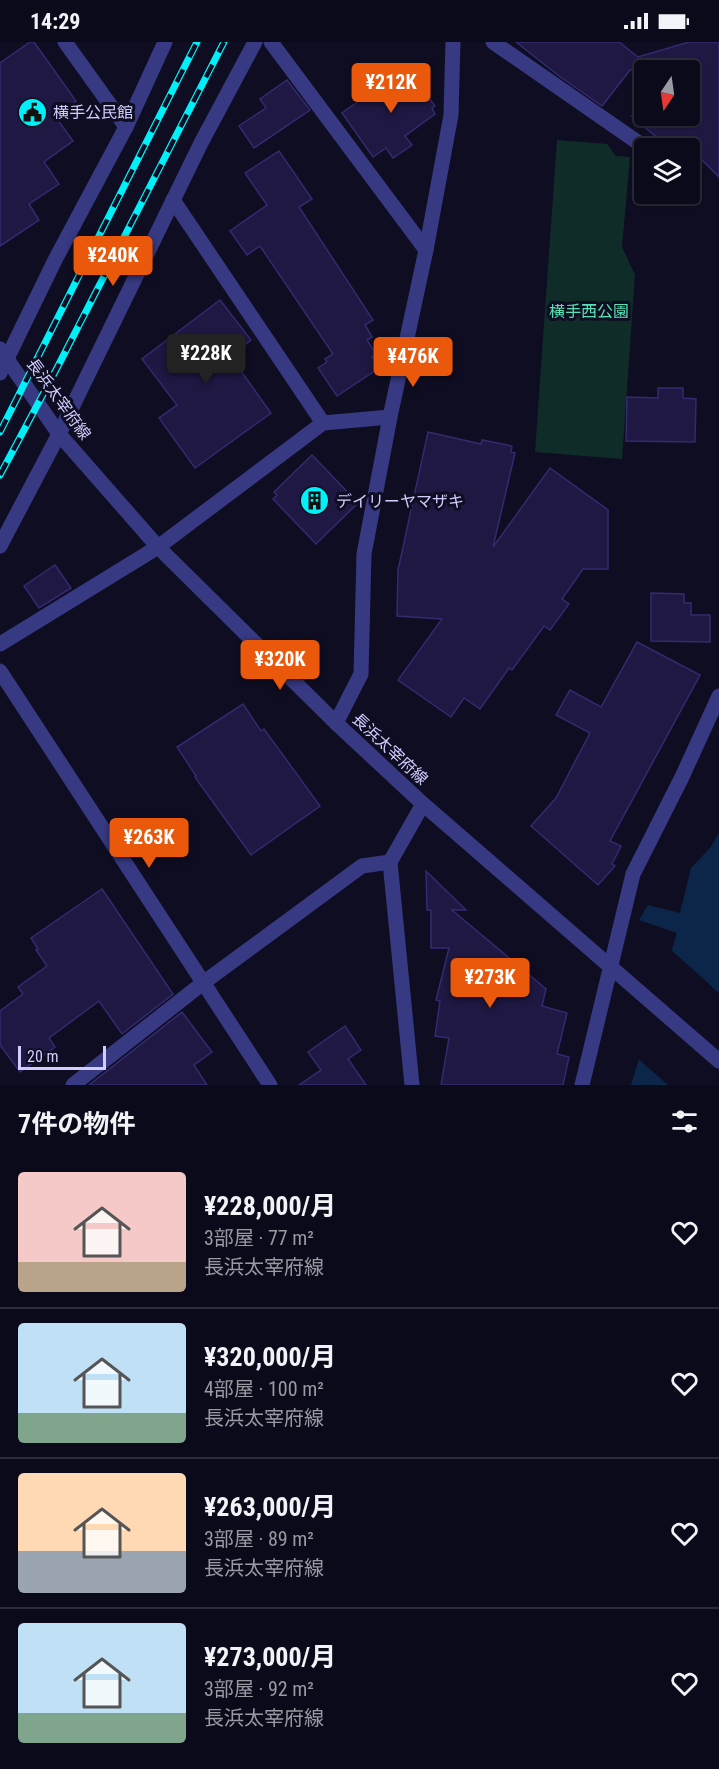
<!DOCTYPE html>
<html lang="ja">
<meta charset="utf-8">
<style>
body{margin:0;font-family:"Roboto Condensed","Noto Sans JP",sans-serif;background:#141323;color:#f1f3f6;height:100vh;display:flex;flex-direction:column;font-size:22px;white-space:nowrap}
*{box-sizing:border-box;margin:0}
p{font-size:20px;color:#9a9aa2}
.icon{flex:none;width:33px;height:33px;fill:none;stroke:currentColor;stroke-width:2;stroke-linecap:round;stroke-linejoin:round}
.map{position:relative;height:1043px;overflow:hidden}
.panel{display:flex;flex-direction:column;background:#0b0a1a;flex:1}
.panel>*{flex:none}
.needle{width:39px;rotate:193deg}
.controls{position:absolute;left:634px;top:18px;display:grid;gap:12px}
.controls a{display:grid;place-items:center;width:66px;height:66px;border-radius:6px;background:#0b0a1a;box-shadow:0 2px 4px #0004,0 0 0 2px #2b2b39;font-size:30px}
.scale{position:absolute;left:18px;bottom:15px;width:88px;box-sizing:border-box;padding-left:6px;border:3px solid #d0ceff;border-top:0;font-size:16px;line-height:21px;white-space:nowrap;color:#d0ceff;-webkit-text-stroke:4px #0f0d22;paint-order:stroke}
.price{position:absolute;translate:-50% -51px;padding:0 14px;border-radius:6px;background:#ea580c;color:#fff;font-size:20px;line-height:39px;filter:drop-shadow(0 2px 3px #0008)}
.price::after{content:'';position:absolute;left:50%;top:36px;width:18px;height:14px;margin-left:-9px;background:inherit;clip-path:polygon(0 0,100% 0,50% 100%)}
.price.on{background:#222;color:#fff}
ul{padding:0;list-style:none}
li{display:flex;align-items:center;gap:18px;height:150px;padding:0 18px}
li+li{border-top:2px solid #2b2b39}
li span{display:grid;place-items:center;flex:none;width:168px;height:120px;border-radius:6px;color:#555}
li>.icon{margin-inline-start:auto}
span .icon{width:72px;height:72px;fill:#fffc;stroke-width:1}
li b{font-size:26px}
h2{display:flex;justify-content:space-between;align-items:center;height:72px;padding:0 18px;font-size:26px}
.status{display:flex;justify-content:space-between;align-items:center;height:42px;padding:0 30px;background:#0b0a1a;direction:ltr}
.status svg{height:16px;fill:currentColor}
.map>svg:first-child{display:block}
.green{fill:#102c29}
.water{fill:#0b2648}
.pier{fill:#0f0d22}
.building{fill:#1e1843;stroke:#332a70;stroke-width:1.5}
.lines{fill:none;stroke-linecap:round;stroke-linejoin:round}
.minor{stroke:#373982;stroke-width:15}
.rail-casing{stroke:#00f0f9;stroke-width:7}
.rail{stroke:#0f0d22;stroke-width:4.5;stroke-dasharray:14;stroke-linecap:butt}
.labels{text-anchor:middle;dominant-baseline:central;stroke-width:6;stroke-linejoin:round;paint-order:stroke}
.poi-label{font-size:16px;fill:#d0ceff;stroke:#0f0d22;text-anchor:start}
.park-label{font-size:16px;fill:#57e2b6;stroke:#0f0d22}
.street-label{font-size:16px;fill:#d0ceff;stroke:#0f0d22}
</style>
<div class="status"><b>14:29</b><svg viewBox="0 0 49 12"><path d="M0 12V9h3v3zM5 12V6h3v6zM10 12V3h3v9zM15 12V0h3v12zM26 1h20v11H26zM47 4h2v5h-2z"/></svg></div>
<div class="map">
<svg width="719" height="1043" viewBox="0 0 719 1043">
<rect width="100%" height="100%" fill="#0f0d22"/>
<polygon class="green" points="557,98 607,102 616,114 630,115 622,205 635,233 622,417 535,410"/>
<polygon class="water" points="719,791 719,1043 631,1043 677,891 639,878 648,863 680,871 691,826 710,806"/>
<polygon class="pier" points="669,906 719,951 719,1043 668,1043 636,1015"/>
<g class="building">
<polygon points="30,0 34,0 76,59 55,74 73,99 44,120 59,142 29,162 39,178 0,204 0,21"/>
<polygon points="516,0 619,0 638,15 689,0 719,0 719,135 693,109 690,111 690,106 665,106 663,101 632,74 690,74 690,28 630,28 602,64 559,34"/>
<polygon points="407,25 435,64 432,66 435,72 405,94 412,103 393,116 386,106 373,115 342,71"/>
<polygon points="287,38 310,68 254,106 239,84 266,66 260,57"/>
<polygon points="279,109 312,157 299,165 373,278 365,283 372,295 367,298 376,312 372,315 379,326 337,354 318,326 327,320 325,317 333,312 260,204 247,213 230,189 267,163 245,131"/>
<polygon points="220,258 251,298 230,314 271,371 195,426 159,376 177,363 142,317"/>
<polygon points="658,346 683,346 683,356 696,357 695,400 626,399 627,355 658,356"/>
<polygon points="428,390 481,402 482,398 512,404 511,410 515,411 493,505 550,426 608,468 608,527 583,527 562,557 569,562 550,588 544,584 512,628 509,626 480,667 464,656 451,675 398,638 442,577 397,574 398,528"/>
<polygon points="312,413 358,461 316,502 273,457 277,453 274,450"/>
<polygon points="55,523 71,546 39,566 24,544"/>
<polygon points="651,551 684,552 684,561 691,561 691,573 710,573 710,600 651,599"/>
<polygon points="637,600 700,633 610,799 621,804 612,822 615,824 598,843 531,784 556,756 590,691 556,673 570,648 601,665"/>
<polygon points="243,662 261,689 264,687 320,764 251,813 195,735 196,734 177,705"/>
<polygon points="426,829 466,868 452,868 546,947 542,964 567,971 557,1012 569,1015 563,1043 441,1043 449,996 435,994 440,959 436,958 449,906 431,906 431,868 427,868"/>
<polygon points="102,847 173,952 122,992 99,959 49,996 55,1005 20,1030 0,1003 0,969 23,952 18,945 47,924 36,908 38,907 31,896"/>
<polygon points="182,970 212,1010 194,1023 207,1043 89,1043"/>
<polygon points="345,984 361,1008 348,1017 366,1043 299,1043 321,1028 308,1010"/>
</g>
<g class="lines">
<g class="minor">
<polyline points="65,0 126,85"/>
<polyline points="271,0 426,208"/>
<polyline points="493,0 646,106"/>
<polyline points="173,158 323,381"/>
<polyline points="0,307 59,392 158,505 336,681 423,762 719,1019"/>
<polyline points="0,331 55,218 126,85 165,0"/>
<polyline points="0,504 59,392 201,101 255,0"/>
<polyline points="0,602 158,505 323,381 390,375"/>
<polyline points="0,629 270,1043"/>
<polyline points="336,681 361,632 364,512 390,375 426,208 451,73 453,0"/>
<polyline points="73,1043 203,941 362,824 390,820"/>
<polyline points="412,1043 390,820 423,762"/>
<polyline points="582,1043 633,832 682,735 719,654"/>
</g>
<defs>
<g id="rail">
<polyline points="0,390 197,0"/>
<polyline points="0,433 57,326 224,0"/>
</g>
</defs>
<use href="#rail" class="rail-casing"/>
<use href="#rail" class="rail"/>
</g>
<defs>
<symbol id="civic-disc" viewBox="-11 -11 22 22"><circle r="9.5" fill="#00f0f9" stroke="#0f0d22"/><path d="M-.6-6.5H3V-4.5H.6V-3L4-1V1h2V6H-6V1h2V-1L-.6-3ZM-1.2 2.5V6h2.4V2.5Z" fill="#111"/></symbol>
<symbol id="building-disc" viewBox="-11 -11 22 22"><circle r="9.5" fill="#00f0f9" stroke="#0f0d22"/><path d="M-4-6H4V6H1V3H-1V6H-4ZM-2.5-4.3h1.7v1.8h-1.7ZM.8-4.3h1.7v1.8H.8ZM-2.5-1h1.7V.8h-1.7ZM.8-1h1.7V.8H.8Z" fill="#111"/></symbol>
</defs>
<g fill-rule="evenodd">
<use href="#civic-disc" x="16" y="54" width="33" height="33"/>
<use href="#building-disc" x="298" y="442" width="33" height="33"/>
</g>
<g class="labels">
<g class="poi-label">
<text x="53" y="70">横手公民館</text>
<text x="336" y="459">デイリーヤマザキ</text>
</g>
<g class="park-label">
<text x="589" y="269">横手西公園</text>
</g>
<g class="street-label">
<text transform="translate(59 357) rotate(54)">長浜太宰府線</text>
<text transform="translate(390 707) rotate(43)">長浜太宰府線</text>
</g>
</g>
</svg>
<div class="controls">
<a><svg class="needle" viewBox="-14 -14 28 28"><path d="M0-13l5 13h-10z" fill="#e53935"/><path d="M0 13l5-13h-10z" fill="#9a9aa2"/></svg></a>
<a><svg class="icon" aria-label="layers" viewBox="0 0 24 24"><path d="M12 4l9 5-9 5-9-5zM3 14l9 5 9-5"/></svg></a>
</div>
<div class="scale">20 m</div>
<b class="price" style="left:391px;top:72px">¥212K</b>
<b class="price" style="left:113px;top:245px">¥240K</b>
<b class="price on" style="left:206px;top:343px">¥228K</b>
<b class="price" style="left:413px;top:346px">¥476K</b>
<b class="price" style="left:280px;top:649px">¥320K</b>
<b class="price" style="left:149px;top:827px">¥263K</b>
<b class="price" style="left:490px;top:967px">¥273K</b>
</div>
<section class="panel">
<h2>7件の物件<svg class="icon" aria-label="filters" viewBox="0 0 24 24"><path d="M4 7h16M4 17h16"/><circle cx="9" cy="7" r="2"/><circle cx="15" cy="17" r="2"/></svg></h2>
<ul>
<li><span style="background:linear-gradient(#f6c9c9 75%,#b9a48a 0)"><svg class="icon" aria-label="home" viewBox="0 0 24 24"><path d="M3 11l9-7 9 7M6 9v11h12V9"/></svg></span><div><b>¥228,000/月</b><p>3部屋 · 77 m²</p><p>長浜太宰府線</p></div><svg class="icon" aria-label="heart" viewBox="0 0 24 24"><path d="M12 20l-8-8c-3-5 5-10 8-4 3-6 11-1 8 4z"/></svg></li>
<li><span style="background:linear-gradient(#bfe0f5 75%,#7fa58c 0)"><svg class="icon" aria-label="home" viewBox="0 0 24 24"><path d="M3 11l9-7 9 7M6 9v11h12V9"/></svg></span><div><b>¥320,000/月</b><p>4部屋 · 100 m²</p><p>長浜太宰府線</p></div><svg class="icon" aria-label="heart" viewBox="0 0 24 24"><path d="M12 20l-8-8c-3-5 5-10 8-4 3-6 11-1 8 4z"/></svg></li>
<li><span style="background:linear-gradient(#ffd9b3 65%,#9aa5b1 0)"><svg class="icon" aria-label="home" viewBox="0 0 24 24"><path d="M3 11l9-7 9 7M6 9v11h12V9"/></svg></span><div><b>¥263,000/月</b><p>3部屋 · 89 m²</p><p>長浜太宰府線</p></div><svg class="icon" aria-label="heart" viewBox="0 0 24 24"><path d="M12 20l-8-8c-3-5 5-10 8-4 3-6 11-1 8 4z"/></svg></li>
<li><span style="background:linear-gradient(#bfe0f5 75%,#7fa58c 0)"><svg class="icon" aria-label="home" viewBox="0 0 24 24"><path d="M3 11l9-7 9 7M6 9v11h12V9"/></svg></span><div><b>¥273,000/月</b><p>3部屋 · 92 m²</p><p>長浜太宰府線</p></div><svg class="icon" aria-label="heart" viewBox="0 0 24 24"><path d="M12 20l-8-8c-3-5 5-10 8-4 3-6 11-1 8 4z"/></svg></li>
</ul>
</section>
